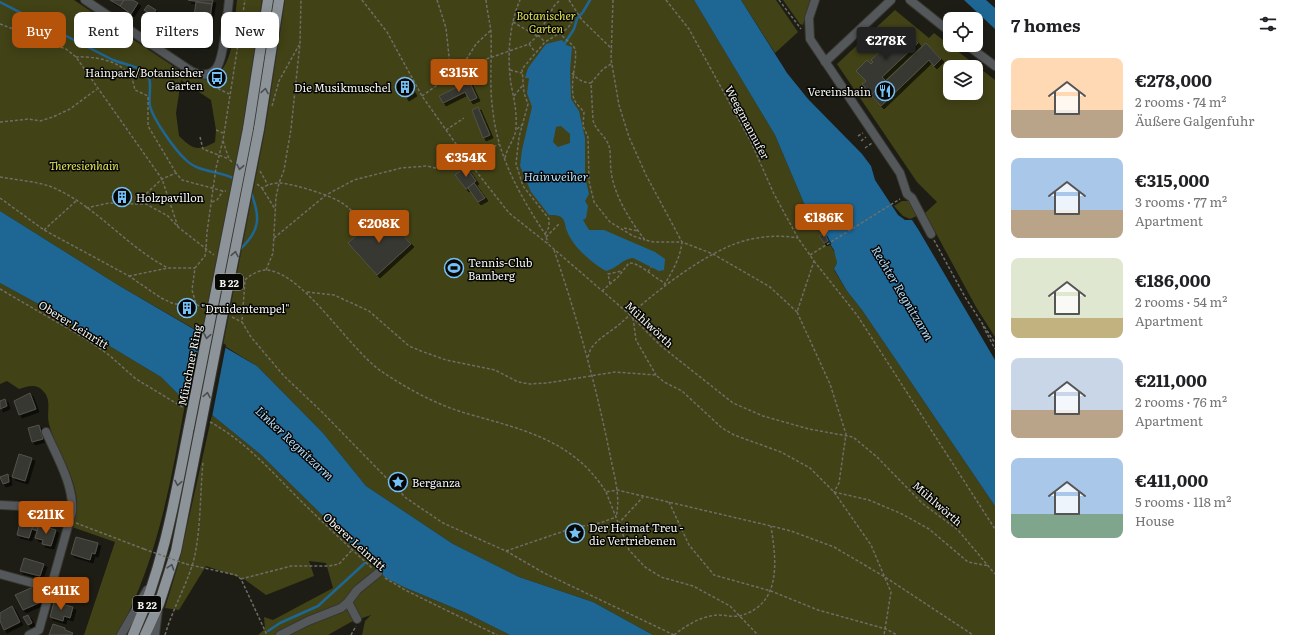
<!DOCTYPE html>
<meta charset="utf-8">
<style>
body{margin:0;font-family:Literata,serif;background:#f2f2f2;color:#202124;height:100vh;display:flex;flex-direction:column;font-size:15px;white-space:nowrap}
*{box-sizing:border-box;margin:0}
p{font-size:13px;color:#757577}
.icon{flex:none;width:22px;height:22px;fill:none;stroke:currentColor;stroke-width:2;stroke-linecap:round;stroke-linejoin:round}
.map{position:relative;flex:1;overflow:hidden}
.side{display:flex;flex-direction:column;background:#fff;width:300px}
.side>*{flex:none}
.guide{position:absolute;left:12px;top:12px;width:380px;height:36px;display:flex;gap:8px}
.tools{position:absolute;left:943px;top:12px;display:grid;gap:8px}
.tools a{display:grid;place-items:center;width:40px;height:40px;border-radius:8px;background:#fff;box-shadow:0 2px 10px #0003;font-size:20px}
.price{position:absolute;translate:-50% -34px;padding:0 9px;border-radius:4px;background:#b45309;color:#fff;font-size:13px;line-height:26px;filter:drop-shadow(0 1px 2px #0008)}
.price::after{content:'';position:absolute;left:50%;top:24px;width:12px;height:9px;margin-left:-6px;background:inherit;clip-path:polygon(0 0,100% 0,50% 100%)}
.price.on{background:#222;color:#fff}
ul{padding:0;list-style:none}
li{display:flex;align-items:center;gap:12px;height:100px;padding:0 16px}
li span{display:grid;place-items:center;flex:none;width:112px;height:80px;border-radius:8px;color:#555}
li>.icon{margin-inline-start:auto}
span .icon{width:48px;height:48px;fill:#fffc;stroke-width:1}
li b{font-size:17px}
h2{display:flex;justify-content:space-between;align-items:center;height:48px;padding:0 16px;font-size:17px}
.tag{padding:0 14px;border-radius:8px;background:#fff;box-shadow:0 2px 10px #0003;font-size:14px;line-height:36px}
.tag.on{background:#b45309;color:#fff}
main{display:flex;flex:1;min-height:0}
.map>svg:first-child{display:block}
.green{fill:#424217;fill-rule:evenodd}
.water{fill:#1e6795;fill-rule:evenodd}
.pier{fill:#1d1d16}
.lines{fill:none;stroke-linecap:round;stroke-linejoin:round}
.stream{stroke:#1e6795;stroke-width:2.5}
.building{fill:#383830;stroke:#52524a;filter:url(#shadow)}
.minor-casing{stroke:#373730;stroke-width:10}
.major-casing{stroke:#373730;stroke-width:12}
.path{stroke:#6e6e68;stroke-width:1.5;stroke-dasharray:3 2;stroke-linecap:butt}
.minor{stroke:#55585b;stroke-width:8}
.major{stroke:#8d9499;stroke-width:10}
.major-bridge-casing{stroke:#373730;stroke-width:12;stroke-linecap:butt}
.path-bridge{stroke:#6e6e68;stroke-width:1.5;stroke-dasharray:3 2;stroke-linecap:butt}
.major-bridge{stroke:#8d9499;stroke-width:10}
.oneway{stroke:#4a4e4f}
.labels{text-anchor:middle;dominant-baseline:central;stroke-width:3;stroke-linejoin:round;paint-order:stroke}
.shield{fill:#070705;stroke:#acaca8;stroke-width:1}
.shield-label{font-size:10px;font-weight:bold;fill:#f3f3ee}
.park-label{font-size:11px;font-style:italic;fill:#e1e259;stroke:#070705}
.poi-label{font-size:11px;fill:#f3f3ee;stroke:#070705;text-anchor:start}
.street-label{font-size:11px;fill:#f3f3ee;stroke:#070705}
.water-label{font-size:12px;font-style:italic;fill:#b2dcfc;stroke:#070705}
</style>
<main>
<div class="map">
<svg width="995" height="635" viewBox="0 0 995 635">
<defs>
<filter id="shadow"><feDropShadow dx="3" dy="3" stdDeviation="0" flood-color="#0009"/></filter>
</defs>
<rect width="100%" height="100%" fill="#1d1d16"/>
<g class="green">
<path d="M0,0H74L191,78C196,78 202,79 207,79C236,74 234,22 237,0H262L243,126L203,334L118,285L0,211ZM181,80L211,100L216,130L215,142C197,152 193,149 179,136L176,113Z"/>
<polygon points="285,0 694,0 775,135 806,208 836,254 837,263 834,270 847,291 862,310 995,506 995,635 653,635 593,602 519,577 453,544 366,486 323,433 257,366 223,345 265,130"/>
<polygon points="741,0 776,0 798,32 775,53"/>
<polygon points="783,0 810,0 803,25 800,24"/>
<path d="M895,10L929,38L934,33L995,80V337L976,307L925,213L937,202L917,182L837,64ZM950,67H976V93H950Z"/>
<polygon points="902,201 909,201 919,215 910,219 903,216 894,206"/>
<path d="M0,283L53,312L161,377L179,395L186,399C171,481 158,561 117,635H84L115,542L72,527C89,491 58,457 49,424C46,413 52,401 44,392C37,383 28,386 19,389L7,381L0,384Z"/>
<polygon points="212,415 260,454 328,521 406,588 466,613 510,635 362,635 365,621 371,615 351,622 328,635 258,635 265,629 264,617 273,620 333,588 326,563 309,561 314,576 266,595 244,579 206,566 179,610 165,608 179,562"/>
</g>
<g class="water">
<polygon points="694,0 741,0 787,73 808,99 862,154 871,166 875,180 898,215 905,220 912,220 918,229 995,360 995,506 862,310 847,291 834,269 837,263 834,250 806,208 775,135"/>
<polygon points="964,0 986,0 995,8 995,29"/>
<path d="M562,40L566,45L572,47L570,71L571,99L579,111L585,138V177L589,194L585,201L588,206L586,218L583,220L589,230H604L655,252L665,259L664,270L659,271L633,258C624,258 616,269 606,271C592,263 573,247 567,231C565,228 566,223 563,219C561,215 554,215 549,215L531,192L520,166L522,150L532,107L527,93L529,78H525L528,68L546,44ZM561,126L570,134V143L558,147L553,142L556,127Z"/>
<polygon points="0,211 118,285 257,366 323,433 366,486 453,544 519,577 593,602 653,635 510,635 466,613 406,588 386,578 260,454 212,415 179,395 161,377 53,312 0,283"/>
</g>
<polygon class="pier" points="202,331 226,345 212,417 188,403"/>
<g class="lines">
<g class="stream">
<path d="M0,2L113,60C120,63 143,68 147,73C153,81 148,96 150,106C153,119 175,150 185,159C198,173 218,170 235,179"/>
<polyline points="563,46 574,29 577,19 583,12 590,0"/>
<path d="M238,251C261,231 261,217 250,190"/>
<polyline points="268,631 280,623 318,606 365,563"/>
</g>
</g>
<g class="building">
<polygon points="110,0 124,0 120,6"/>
<polygon points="124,0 133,0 138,3 131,14 120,6"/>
<polygon points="188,0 213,0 212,4"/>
<polygon points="196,2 212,4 206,46 190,44"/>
<polygon points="148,5 156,10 152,15 144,10"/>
<polygon points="150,13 163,22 155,33 142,24"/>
<polygon points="905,28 918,43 882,77 886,81 872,95 862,84 866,81 856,71 867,60 871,64 873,62 871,60"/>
<polygon points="179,33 191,34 190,44 178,42"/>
<polygon points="926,43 941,59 934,66 929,60 881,106 871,95"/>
<polygon points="404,76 414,93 406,98 396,81"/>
<polygon points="469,81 477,98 470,101 465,92 443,103 439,96"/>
<polygon points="478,107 490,135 483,138 472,110"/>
<polygon points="466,167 476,181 466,189 455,175"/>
<polygon points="474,183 485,198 478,202 468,188"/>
<circle cx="122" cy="197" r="4"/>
<polygon points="382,213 411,244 377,275 348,243"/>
<polygon points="824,233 828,241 824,243 819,236"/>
<circle cx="187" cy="308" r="3.5"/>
<polygon points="30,393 36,409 19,415 14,401"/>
<polygon points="5,399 7,406 0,409 0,401"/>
<polygon points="39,425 43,439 32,442 28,428"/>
<polygon points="19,454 32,458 25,481 12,477"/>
<polygon points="8,474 9,482 3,484 0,477"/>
<polygon points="21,518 34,522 29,538 17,535"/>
<polygon points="34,522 39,524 37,531 32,529"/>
<polygon points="39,525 56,530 51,546 42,544 43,540 35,538"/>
<polygon points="76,537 98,543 95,554 92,553 90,560 71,554"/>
<polygon points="24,558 44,564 40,576 20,571"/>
<polygon points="63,582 80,587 77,598 69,596 68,600 58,598"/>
<polygon points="33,587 41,602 23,610 15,595"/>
<polygon points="54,602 73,607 70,618 64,616 63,621 50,617"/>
<polygon points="12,606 20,622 4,630 0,621 0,613"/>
<polygon points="28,615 32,623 28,625 23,617"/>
<polygon points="53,624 65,628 65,630 73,633 72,635 49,635"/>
</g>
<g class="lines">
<defs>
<g id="minor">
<path d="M85,0L191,71C221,85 222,54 225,34C226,23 228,11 229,0"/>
<polyline points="815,0 809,18 810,39 900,173 907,194 912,198 931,234"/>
<polyline points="910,0 950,32"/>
<polyline points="967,45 995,66"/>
<polyline points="825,62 891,0"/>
<polyline points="0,505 20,506 70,521"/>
<polyline points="0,574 51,588"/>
<polyline points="348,602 357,619"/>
<path d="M29,635L39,630L72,512C74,485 57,457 46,432"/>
<polyline points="121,635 147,590"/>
<polyline points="155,635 158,610"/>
<polyline points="280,635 308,621 341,608 348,602 357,590 378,573"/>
</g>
<g id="major">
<polyline points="248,129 268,0"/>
<polyline points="259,129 279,0"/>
<path d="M133,635C163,569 175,498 189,427"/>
<polyline points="145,635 159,604 176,551 199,434"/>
</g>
</defs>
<use href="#minor" class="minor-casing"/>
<use href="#major" class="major-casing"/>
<g class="path">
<polyline points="362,0 387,32 422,96 468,161 509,213 548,244 629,314 661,346 733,403 763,416 809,429 853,437 877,457 922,503 958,530 995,574"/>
<polyline points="437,0 446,28 451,75"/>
<path d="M486,0C487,11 490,22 491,33C492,60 489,86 493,112C498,158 521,197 545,234L548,243"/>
<polyline points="569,0 582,20 612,49"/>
<polyline points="613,0 611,59 619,105 629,137 646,175 682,242 713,254 770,287 797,312"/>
<polyline points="666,0 689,29 751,142 774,194 798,238 814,261 797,312 830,384 846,434 839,483 834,492"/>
<polyline points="779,0 801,29"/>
<polyline points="513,22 537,36"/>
<polyline points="0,24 66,49 76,57 162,179 178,227"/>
<path d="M560,33C571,28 571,22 576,13"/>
<polyline points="538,35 545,42"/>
<polyline points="529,44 535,52"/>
<path d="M76,57C93,56 120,60 130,76C133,79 134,86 135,90L148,96V126L176,173"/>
<path d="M611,64L603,69L591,83L593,120C595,130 606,136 609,146C611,153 610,163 611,171C614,195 630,221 645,240L654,242H682C680,259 672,272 663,287"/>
<polyline points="461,68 476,44 490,31"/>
<polyline points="510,70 522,73"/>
<path d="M572,73C578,80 582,82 591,83"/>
<polyline points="213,80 217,88 229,94"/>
<polyline points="422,96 461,68 529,44 538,35 554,6 560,0"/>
<polyline points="514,96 523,85"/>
<polyline points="272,106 279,81 299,45"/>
<polyline points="0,122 29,119 40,121 53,117 70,109 97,89"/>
<polyline points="517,129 523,124"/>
<polyline points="216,130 223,133"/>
<polyline points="446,130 464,118"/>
<polyline points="858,136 863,133"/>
<polyline points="200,137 203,149 229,159"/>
<polyline points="223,141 229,159 233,163"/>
<polyline points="861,141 866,137"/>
<polyline points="865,148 872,143"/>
<path d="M505,158C507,147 516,138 516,127C517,112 514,99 511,84C507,57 509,25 520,0"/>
<polyline points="260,171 268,185"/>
<path d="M0,177C16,180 34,181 49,186C94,203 125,246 168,268"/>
<path d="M257,184L262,188C267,185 273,183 280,183C294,184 330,195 342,203C352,209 358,219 365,229"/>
<polyline points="262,188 275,209"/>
<path d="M0,198L44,230L129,276L161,298L174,304H181L185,301L196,304V308C192,314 188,315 182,312L181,304"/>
<polyline points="212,202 217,200 223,191"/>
<polyline points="135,204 146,204 168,216 178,227 214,255"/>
<polyline points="86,208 109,203 135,204 162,179 176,173 182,180 223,191 226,191"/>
<polyline points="624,228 638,231"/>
<polyline points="44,230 76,201"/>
<path d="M545,234L549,227V219L523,186L516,164L519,137L528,104L524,93L522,69L545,42L560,33C563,38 573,44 575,49C578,60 569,84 574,99C576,104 581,108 584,112L583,126L588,137L589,181L594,202L610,222L633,236L645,240"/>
<polyline points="546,237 559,224"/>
<polyline points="274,238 326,195 354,180 401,168 427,166 435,168 464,162 499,144"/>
<polyline points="934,240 965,297 995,343"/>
<path d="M554,250C577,317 596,385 610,455C614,475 621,497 616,517"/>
<polyline points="810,255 900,199"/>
<polyline points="814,261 857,315 995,529"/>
<polyline points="266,270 273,253 276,197 279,183 284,170 291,129 300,43 301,0"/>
<polyline points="648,272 651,267"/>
<polyline points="129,276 168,268 195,268"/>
<polyline points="610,284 608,274 622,271"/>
<polyline points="0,289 86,339 109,355 136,379 184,408"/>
<path d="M602,291L618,277L629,263C639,262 654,278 665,283"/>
<polyline points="307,292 334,295 369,311 409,346 421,351 446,360 495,370 518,382 530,384 547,383 615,372 656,375 664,382 682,391 722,428 734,435 781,452 810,468 834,492 871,545 891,592 884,635"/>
<polyline points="203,309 196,304 192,290 195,268 205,256 206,249 207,232 216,168 223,140 245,0"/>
<polyline points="232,317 242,322"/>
<polyline points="633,318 636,340 656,375"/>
<polyline points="983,326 995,349"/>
<path d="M588,357C589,354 590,349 593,346C600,337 612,331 621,323C650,296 695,260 732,245C751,237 777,234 798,238"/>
<path d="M210,422C245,441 271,471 298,498C322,522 347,545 372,568"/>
<polyline points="606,492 629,550 645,567 661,577 693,586 730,606 758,635"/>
<polyline points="834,492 869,500 902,514 929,529 968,562 989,566"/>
<polyline points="669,502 689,545 714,575 771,591 818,610 886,629 897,635"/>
<polyline points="76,523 144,549"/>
<polyline points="618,524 643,497"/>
<polyline points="506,551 573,528 600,523 616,517"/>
<polyline points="186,564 236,575 241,579 267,635"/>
<polyline points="385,578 405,590 497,635"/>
<polyline points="241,579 291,566 329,566 339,564 352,550"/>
<path d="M165,635C172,611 184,590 192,566C201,538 200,492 203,462"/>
<polyline points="351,635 356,626"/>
<path d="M674,635L544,573L506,551L443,523L406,498L322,412L284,376L251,337L242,322L245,280C250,275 259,270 266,270C303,272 348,348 381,371C406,388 435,404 465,413C520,429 573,439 606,492L617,490L771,526L791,531L834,547L885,577L973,635"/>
<path d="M674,635C687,625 701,616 718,615C725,615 733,617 739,616C783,605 776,559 771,526"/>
</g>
<use href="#minor" class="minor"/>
<use href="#major" class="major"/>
<defs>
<g id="major-bridge">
<polyline points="189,427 248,129"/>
<polyline points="199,434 259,129"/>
</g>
</defs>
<use href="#major-bridge" class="major-bridge-casing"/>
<polyline class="path-bridge" points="144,549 186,564"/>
<use href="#major-bridge" class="major-bridge"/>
</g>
<defs><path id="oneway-chevron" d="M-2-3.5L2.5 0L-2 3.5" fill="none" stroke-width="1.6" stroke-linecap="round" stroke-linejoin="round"/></defs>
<g class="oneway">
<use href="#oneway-chevron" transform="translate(265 91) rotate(-81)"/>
<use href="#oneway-chevron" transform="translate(240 167) rotate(101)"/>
<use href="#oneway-chevron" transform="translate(235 254) rotate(-79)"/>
<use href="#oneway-chevron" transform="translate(207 336) rotate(101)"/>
<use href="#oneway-chevron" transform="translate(207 395) rotate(-79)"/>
<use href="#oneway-chevron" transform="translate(178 483) rotate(101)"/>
<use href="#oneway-chevron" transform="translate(171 567) rotate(-72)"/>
</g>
<defs>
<symbol id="bus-ring" viewBox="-11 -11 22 22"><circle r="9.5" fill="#070705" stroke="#75c0f6" stroke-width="1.5"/><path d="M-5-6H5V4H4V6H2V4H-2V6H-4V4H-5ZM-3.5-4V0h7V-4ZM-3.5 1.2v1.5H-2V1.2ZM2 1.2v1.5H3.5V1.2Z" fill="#75c0f6"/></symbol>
<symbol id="building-ring" viewBox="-11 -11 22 22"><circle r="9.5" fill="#070705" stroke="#75c0f6" stroke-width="1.5"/><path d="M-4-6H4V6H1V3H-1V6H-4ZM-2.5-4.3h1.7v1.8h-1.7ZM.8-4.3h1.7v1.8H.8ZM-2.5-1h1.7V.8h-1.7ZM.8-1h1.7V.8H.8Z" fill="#75c0f6"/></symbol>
<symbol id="restaurant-ring" viewBox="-11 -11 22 22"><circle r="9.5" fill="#070705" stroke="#75c0f6" stroke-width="1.5"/><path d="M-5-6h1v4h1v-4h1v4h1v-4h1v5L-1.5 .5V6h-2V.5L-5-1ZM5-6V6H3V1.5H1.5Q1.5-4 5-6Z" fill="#75c0f6"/></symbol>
<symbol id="stadium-ring" viewBox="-11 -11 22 22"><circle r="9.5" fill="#070705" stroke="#75c0f6" stroke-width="1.5"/><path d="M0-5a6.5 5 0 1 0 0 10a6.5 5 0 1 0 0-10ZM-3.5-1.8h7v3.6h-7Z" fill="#75c0f6"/></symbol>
<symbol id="sight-ring" viewBox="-11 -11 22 22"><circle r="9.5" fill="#070705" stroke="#75c0f6" stroke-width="1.5"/><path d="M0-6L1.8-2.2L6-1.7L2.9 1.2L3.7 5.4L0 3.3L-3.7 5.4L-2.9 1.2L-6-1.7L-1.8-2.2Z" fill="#75c0f6"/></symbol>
</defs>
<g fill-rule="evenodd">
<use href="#bus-ring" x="206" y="67" width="22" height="22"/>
<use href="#building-ring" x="394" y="76" width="22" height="22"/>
<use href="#restaurant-ring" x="874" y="80" width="22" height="22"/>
<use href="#building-ring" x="111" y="186" width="22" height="22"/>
<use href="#stadium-ring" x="443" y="257" width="22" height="22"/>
<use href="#building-ring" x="176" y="297" width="22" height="22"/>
<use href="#sight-ring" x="387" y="471" width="22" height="22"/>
<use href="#sight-ring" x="564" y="522" width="22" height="22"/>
</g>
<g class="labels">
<g class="shield">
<rect x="215" y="274" width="28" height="16" rx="3"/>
<rect x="133" y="596" width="28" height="16" rx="3"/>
</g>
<g class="shield-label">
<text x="229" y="282">B 22</text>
<text x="147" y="604">B 22</text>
</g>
<g class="park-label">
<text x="546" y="15">Botanischer<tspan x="546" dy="13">Garten</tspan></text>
<text x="84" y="165">Theresienhain</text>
</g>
<g class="poi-label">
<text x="203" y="72" text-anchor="end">Hainpark/Botanischer<tspan x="203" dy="13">Garten</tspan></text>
<text x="391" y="87" text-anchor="end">Die Musikmuschel</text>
<text x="871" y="91" text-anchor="end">Vereinshain</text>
<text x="136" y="197">Holzpavillon</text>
<text x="468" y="262">Tennis-Club<tspan x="468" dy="13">Bamberg</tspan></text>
<text x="201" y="308">"Druidentempel"</text>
<text x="412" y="482">Berganza</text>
<text x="589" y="527">Der Heimat Treu -<tspan x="589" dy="13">die Vertriebenen</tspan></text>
</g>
<g class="street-label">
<text transform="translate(748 122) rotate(62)">Weegmannufer</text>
<text transform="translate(74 324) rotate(32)">Oberer Leinritt</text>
<text transform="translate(650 324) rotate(43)">Mühlwörth</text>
<text transform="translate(189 365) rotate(-79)">Münchner Ring</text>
<text transform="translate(938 503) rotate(41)">Mühlwörth</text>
<text transform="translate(355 541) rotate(42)">Oberer Leinritt</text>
</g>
<g class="water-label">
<text x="556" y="176">Hainweiher</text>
<text transform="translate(903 293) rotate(59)">Rechter Regnitzarm</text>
<text transform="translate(295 443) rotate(43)">Linker Regnitzarm</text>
</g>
</g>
</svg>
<div class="tools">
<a><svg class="icon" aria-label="locate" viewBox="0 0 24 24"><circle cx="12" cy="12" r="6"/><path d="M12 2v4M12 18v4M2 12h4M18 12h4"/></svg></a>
<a><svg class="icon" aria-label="layers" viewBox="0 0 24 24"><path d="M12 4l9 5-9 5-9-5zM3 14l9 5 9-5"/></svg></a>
</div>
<b class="price on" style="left:886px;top:61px">€278K</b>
<b class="price" style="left:459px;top:93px">€315K</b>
<b class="price" style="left:466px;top:178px">€354K</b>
<b class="price" style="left:824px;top:238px">€186K</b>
<b class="price" style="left:379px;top:244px">€208K</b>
<b class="price" style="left:46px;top:535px">€211K</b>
<b class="price" style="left:61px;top:611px">€411K</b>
<div class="guide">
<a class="tag on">Buy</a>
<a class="tag">Rent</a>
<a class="tag">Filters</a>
<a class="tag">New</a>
</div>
</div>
<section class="side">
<h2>7 homes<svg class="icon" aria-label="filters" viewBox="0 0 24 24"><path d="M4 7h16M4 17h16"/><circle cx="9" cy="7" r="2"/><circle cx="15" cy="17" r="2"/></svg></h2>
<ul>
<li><span style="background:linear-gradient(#ffd9b3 65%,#b9a48a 0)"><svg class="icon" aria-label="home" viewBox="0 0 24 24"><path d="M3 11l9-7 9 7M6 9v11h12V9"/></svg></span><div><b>€278,000</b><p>2 rooms · 74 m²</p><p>Äußere Galgenfuhr</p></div></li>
<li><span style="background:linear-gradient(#a9c7e8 65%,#b9a48a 0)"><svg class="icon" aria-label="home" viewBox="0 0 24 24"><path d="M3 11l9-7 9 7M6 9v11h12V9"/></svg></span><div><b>€315,000</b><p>3 rooms · 77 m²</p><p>Apartment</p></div></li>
<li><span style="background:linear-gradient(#dfe7d0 75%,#c2b280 0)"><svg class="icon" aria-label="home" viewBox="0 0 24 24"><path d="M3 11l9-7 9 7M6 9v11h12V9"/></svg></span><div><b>€186,000</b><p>2 rooms · 54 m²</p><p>Apartment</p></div></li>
<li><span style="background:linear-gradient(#c9d6e8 65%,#b9a48a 0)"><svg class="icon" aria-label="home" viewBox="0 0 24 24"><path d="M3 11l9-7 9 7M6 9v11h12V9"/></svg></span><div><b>€211,000</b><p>2 rooms · 76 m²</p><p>Apartment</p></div></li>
<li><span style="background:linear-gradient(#a9c7e8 70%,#7fa58c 0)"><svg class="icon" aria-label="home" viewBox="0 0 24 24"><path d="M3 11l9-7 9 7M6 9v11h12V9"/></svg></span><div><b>€411,000</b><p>5 rooms · 118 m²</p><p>House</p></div></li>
</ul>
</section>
</main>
